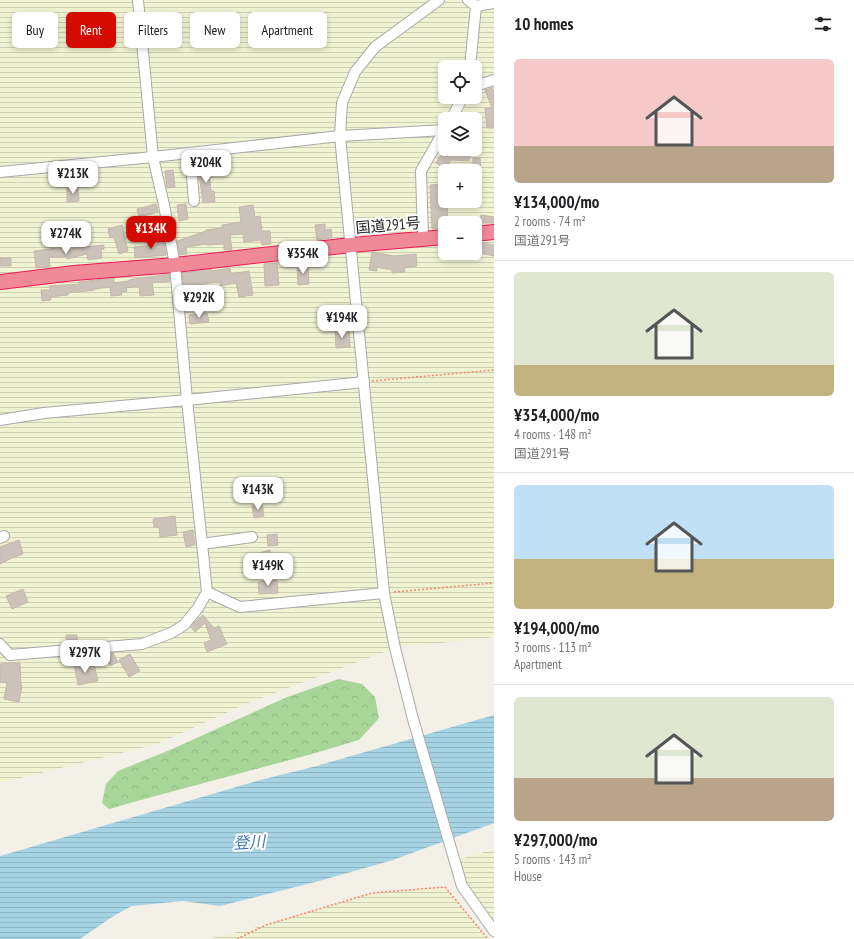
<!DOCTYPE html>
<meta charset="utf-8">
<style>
body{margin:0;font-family:"PT Sans Narrow","Noto Sans JP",sans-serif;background:#f2f2f2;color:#202124;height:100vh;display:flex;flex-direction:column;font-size:15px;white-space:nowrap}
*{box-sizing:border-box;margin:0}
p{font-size:13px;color:#757577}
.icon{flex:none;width:22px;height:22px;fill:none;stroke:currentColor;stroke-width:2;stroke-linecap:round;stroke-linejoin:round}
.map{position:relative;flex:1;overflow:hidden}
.side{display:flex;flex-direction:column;background:#fff;width:360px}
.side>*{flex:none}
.top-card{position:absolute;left:12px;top:12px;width:380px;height:36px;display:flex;gap:8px}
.fabs{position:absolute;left:438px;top:60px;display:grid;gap:8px}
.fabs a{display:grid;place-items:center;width:44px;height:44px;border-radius:6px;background:#fff;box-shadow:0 2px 6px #0003;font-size:20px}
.price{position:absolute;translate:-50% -34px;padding:0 9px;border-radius:8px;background:#fff;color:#222;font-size:13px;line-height:26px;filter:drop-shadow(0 1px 2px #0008)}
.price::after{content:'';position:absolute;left:50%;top:24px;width:12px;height:9px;margin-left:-6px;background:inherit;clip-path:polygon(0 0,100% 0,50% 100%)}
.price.active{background:#d40900;color:#fff}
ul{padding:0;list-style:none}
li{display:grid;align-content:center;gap:8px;height:212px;padding:0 20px}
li+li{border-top:1px solid #e0e0e0}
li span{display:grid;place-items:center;height:124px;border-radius:6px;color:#555}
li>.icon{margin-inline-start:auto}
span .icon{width:72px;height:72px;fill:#fffc;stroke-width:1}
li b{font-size:17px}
h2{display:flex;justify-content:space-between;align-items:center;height:48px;padding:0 20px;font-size:17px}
.tag{padding:0 14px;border-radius:6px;background:#fff;box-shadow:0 2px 6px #0003;font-size:14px;line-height:36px}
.tag.active{background:#d40900;color:#fff}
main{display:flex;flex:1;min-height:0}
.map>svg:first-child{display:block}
.farmland{fill:url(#farmland-rules);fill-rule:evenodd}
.forest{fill:url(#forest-crowns)}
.water{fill:url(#water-rules)}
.building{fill:#cbc2ba;stroke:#c6b7a8}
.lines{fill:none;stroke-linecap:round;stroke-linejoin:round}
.minor-casing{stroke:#a9a9a9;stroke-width:12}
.highway-casing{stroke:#ed1859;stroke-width:16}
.path{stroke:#ff826d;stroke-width:1.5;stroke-dasharray:2 2;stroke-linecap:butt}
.minor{stroke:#fff;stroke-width:10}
.highway{stroke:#f08998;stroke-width:14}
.labels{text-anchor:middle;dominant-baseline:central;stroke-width:4;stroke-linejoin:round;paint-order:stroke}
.street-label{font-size:15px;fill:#222;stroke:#fff}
.water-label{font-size:16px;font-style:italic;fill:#4076b4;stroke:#fff}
</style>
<main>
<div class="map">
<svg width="494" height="939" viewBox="0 0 494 939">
<defs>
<pattern id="farmland-rules" width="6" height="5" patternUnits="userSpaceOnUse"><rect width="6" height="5" fill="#eff3d2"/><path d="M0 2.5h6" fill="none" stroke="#cdd0b4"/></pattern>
<pattern id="forest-crowns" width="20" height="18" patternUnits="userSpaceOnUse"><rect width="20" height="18" fill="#a8d699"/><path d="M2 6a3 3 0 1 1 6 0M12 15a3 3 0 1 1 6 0" fill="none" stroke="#90b784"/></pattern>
<pattern id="water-rules" width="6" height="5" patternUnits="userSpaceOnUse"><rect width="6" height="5" fill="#a5d3e4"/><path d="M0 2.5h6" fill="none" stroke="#8eb5c3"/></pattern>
</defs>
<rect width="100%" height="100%" fill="#f3f0e8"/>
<g class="farmland">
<path d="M0,0H494V637L395,648L248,703L157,744L4,782L0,781ZM445,67H475V97H445ZM445,119H475V149H445ZM445,171H475V201H445ZM445,223H475V253H445Z"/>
<polygon points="494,849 494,931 477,908 454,861"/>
<polygon points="445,887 488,939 208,939 266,925 372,893"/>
</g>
<polygon class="forest" points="339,679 362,684 375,697 379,718 359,740 312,754 148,798 109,809 102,803 106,784 118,771 170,750 287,697"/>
<polygon class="water" points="494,715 494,823 393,860 319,881 220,906 183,901 132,906 115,915 80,939 0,939 0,856 260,780 313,767"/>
<g class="building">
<polygon points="492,88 494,92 494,128 487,128 485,108 492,108 485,90"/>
<polygon points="444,149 456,156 456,149 469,149 469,161 451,160 446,169 436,163"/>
<polygon points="473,158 480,158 481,171 473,171"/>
<polygon points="208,164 211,191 214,191 215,202 203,203 200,181 199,181 198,165"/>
<polygon points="173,170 175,187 167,188 165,171"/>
<polygon points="445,184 445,201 447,201 448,223 439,223 439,229 432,229 430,185"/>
<polygon points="78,187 79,201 67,202 67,188"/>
<polygon points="156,204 158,212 139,217 137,209"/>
<polygon points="186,204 188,219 179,221 177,205"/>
<polygon points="253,205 255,217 260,216 262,231 270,231 271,244 262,245 261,240 244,242 243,234 230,235 232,250 224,250 224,244 207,245 207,244 186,247 187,254 180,255 177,241 206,231 206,230 222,228 222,225 241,222 239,207"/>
<polygon points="481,215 494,217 494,223 480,223"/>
<polygon points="379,221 379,233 365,233 364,222"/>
<polygon points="325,224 325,230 331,229 332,238 317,240 315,225"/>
<polygon points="122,225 128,251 119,254 114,237 110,238 108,229"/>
<polygon points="163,237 166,255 135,258 134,247 157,245 157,238"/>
<polygon points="483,243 494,245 494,256 480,253"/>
<polygon points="104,245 104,249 101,250 102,258 88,260 87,254 67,259 67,257 49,257 50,267 36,268 34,251 51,249 51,248 62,248 62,252 75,248"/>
<polygon points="372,252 394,256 416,254 417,266 404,268 405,272 392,273 392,270 376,267 377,271 369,270"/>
<rect x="0" y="258" width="11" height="8"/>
<polygon points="277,263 279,285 265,286 264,264"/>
<polygon points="308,265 309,284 298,285 297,266"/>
<polygon points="230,268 231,274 249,271 253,295 239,297 236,283 220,286 220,281 192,286 193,291 184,292 182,273 211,269 212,271"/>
<polygon points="169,274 170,281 152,283 154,295 140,296 139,286 126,288 127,291 121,292 122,295 111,296 110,287 95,289 95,290 68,293 68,295 50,297 51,300 42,301 41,290 50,290 49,286 80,284 79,282 114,278 114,283 129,281 129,280"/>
<polygon points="207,313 209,322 190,324 189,315"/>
<polygon points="349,330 350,347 336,348 335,331"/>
<polygon points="262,504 264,516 254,518 252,506"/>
<polygon points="175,516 177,535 160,537 159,527 154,527 153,519"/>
<polygon points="193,530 195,545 186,547 183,532"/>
<polygon points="277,534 278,545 268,546 267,535"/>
<polygon points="19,540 23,554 12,558 0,564 0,547"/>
<polygon points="270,550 273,564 261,566 259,553"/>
<polygon points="277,580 278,593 259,594 258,582"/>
<polygon points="23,589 28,602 12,609 6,596"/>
<polygon points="203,615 214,628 219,626 227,644 207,652 204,643 211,640 205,623 195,632 191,627 195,622"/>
<polygon points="66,635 77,635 77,643 67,644"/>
<polygon points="113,653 118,662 110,666 106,657"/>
<polygon points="130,654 140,671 129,677 119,660"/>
<polygon points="12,663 20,663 21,685 22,685 19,702 4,699 7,683 0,682 0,664"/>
<polygon points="83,663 84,667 94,665 98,681 78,685 74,665"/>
</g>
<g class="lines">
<defs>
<g id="minor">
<polyline points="439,0 375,47 355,72 342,103 340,136 384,593 395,648 413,719 462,886 494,931"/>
<polyline points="468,0 476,6 470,67"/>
<polyline points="476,6 494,3"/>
<polyline points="475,86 494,80"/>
<polyline points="451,119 463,97"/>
<polyline points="190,153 194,201"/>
<polyline points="0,172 153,157 340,136 445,130"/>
<polyline points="423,239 421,171 445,129"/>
<polyline points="0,420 44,413 187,400 364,382"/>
<polyline points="0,538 4,536"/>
<polyline points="202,544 252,537"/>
<polyline points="207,592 240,607 384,593"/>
<polyline points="0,644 10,655 142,644 171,633 184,625 198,608 207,592 187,400 175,265 164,205 153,157 138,0"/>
</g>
<g id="highway">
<polyline points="475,234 494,232"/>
<polyline points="0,282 74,273 175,265 351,245 445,237"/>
</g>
</defs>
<use href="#minor" class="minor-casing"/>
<use href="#highway" class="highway-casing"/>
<g class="path">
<polyline points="372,381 494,370"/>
<polyline points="394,592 494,583"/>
<polyline points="237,939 266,925 372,893 445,887 488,939"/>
</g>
<use href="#minor" class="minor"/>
<use href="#highway" class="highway"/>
</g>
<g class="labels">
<g class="street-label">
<text transform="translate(388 225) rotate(-5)">国道291号</text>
</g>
<g class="water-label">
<text transform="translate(249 842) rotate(-4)">登川</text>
</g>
</g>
</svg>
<div class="fabs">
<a><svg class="icon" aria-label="locate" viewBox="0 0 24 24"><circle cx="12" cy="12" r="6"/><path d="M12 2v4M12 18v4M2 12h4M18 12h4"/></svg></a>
<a><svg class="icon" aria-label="layers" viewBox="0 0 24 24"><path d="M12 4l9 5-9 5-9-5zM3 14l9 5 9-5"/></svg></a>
<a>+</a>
<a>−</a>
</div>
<b class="price" style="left:206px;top:184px">¥204K</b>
<b class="price" style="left:73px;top:195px">¥213K</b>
<b class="price active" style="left:151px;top:250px">¥134K</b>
<b class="price" style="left:66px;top:255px">¥274K</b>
<b class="price" style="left:303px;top:275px">¥354K</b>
<b class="price" style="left:199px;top:319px">¥292K</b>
<b class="price" style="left:342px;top:339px">¥194K</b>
<b class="price" style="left:258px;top:511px">¥143K</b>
<b class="price" style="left:268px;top:587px">¥149K</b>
<b class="price" style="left:85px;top:674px">¥297K</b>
<div class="top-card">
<a class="tag">Buy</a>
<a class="tag active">Rent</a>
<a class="tag">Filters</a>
<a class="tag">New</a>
<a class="tag">Apartment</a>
</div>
</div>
<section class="side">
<h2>10 homes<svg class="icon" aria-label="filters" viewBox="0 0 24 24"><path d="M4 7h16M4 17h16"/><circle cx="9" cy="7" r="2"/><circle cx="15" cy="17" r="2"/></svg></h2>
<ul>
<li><span style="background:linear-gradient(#f6c9c9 70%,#b9a48a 0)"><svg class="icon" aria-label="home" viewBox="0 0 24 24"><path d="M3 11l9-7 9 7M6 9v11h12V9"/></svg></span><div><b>¥134,000/mo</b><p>2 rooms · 74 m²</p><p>国道291号</p></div></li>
<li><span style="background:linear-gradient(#dfe7d0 75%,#c2b280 0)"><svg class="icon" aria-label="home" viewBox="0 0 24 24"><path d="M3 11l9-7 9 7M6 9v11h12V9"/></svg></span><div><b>¥354,000/mo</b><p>4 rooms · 148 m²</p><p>国道291号</p></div></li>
<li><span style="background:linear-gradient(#bfe0f5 60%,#c2b280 0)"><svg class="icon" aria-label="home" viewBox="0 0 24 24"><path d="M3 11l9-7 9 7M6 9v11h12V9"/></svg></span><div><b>¥194,000/mo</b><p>3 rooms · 113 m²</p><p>Apartment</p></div></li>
<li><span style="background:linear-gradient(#dfe7d0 65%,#b9a48a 0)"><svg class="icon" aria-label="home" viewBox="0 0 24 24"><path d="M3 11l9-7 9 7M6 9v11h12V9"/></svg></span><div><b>¥297,000/mo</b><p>5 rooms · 143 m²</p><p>House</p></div></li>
</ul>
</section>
</main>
